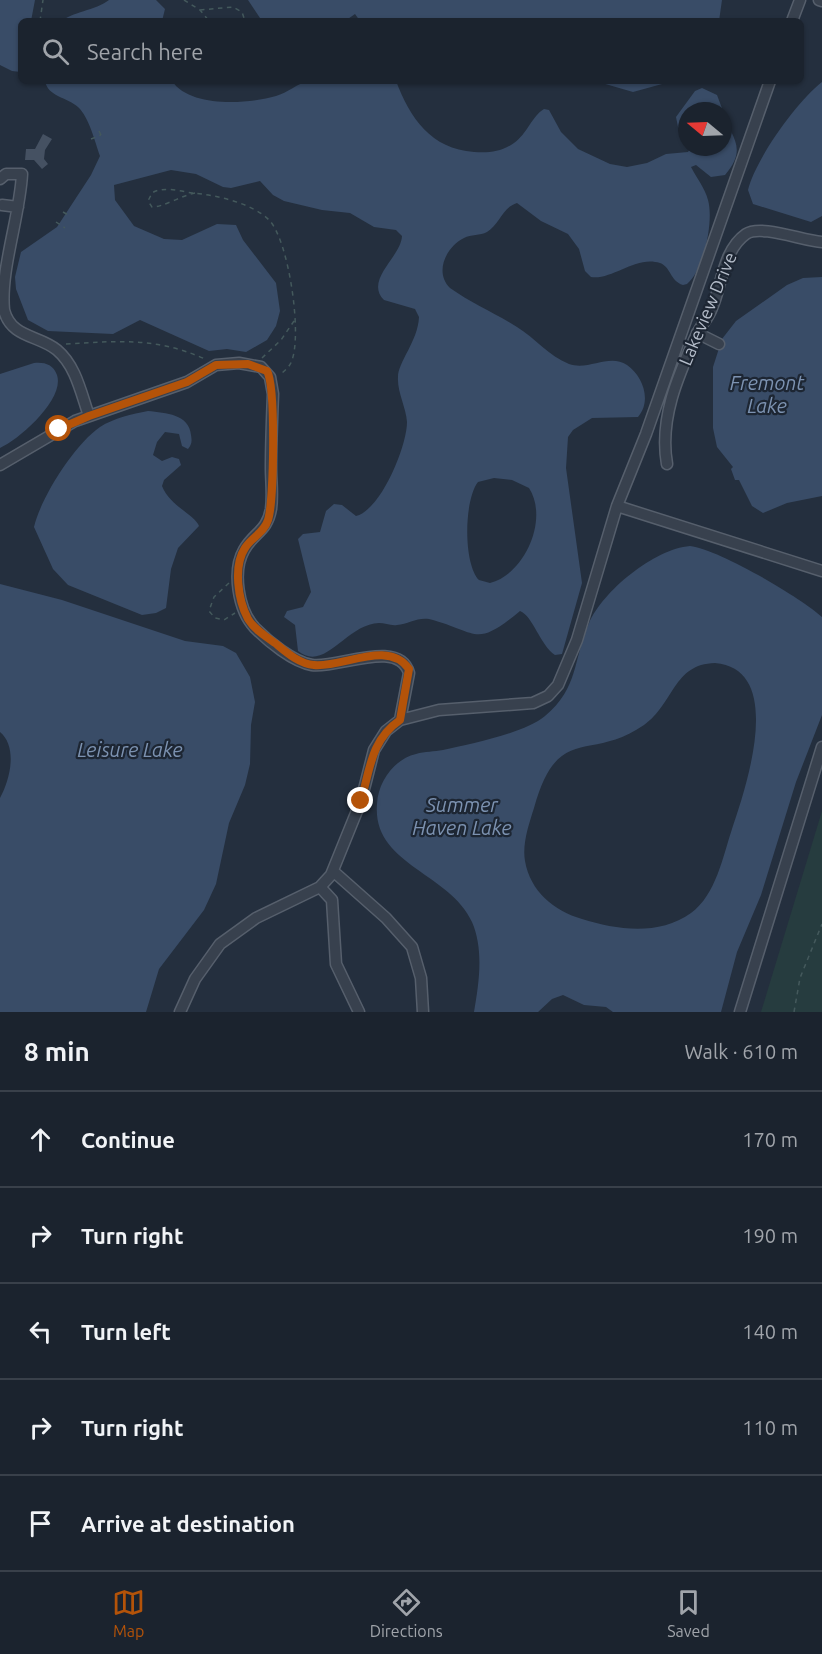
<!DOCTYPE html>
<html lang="en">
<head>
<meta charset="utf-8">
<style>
  body { margin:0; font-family:Ubuntu,sans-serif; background:#282f3a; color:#f1f3f6 }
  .compass { position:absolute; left:678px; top:102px; width:54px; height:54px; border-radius:50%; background:#1b232e; box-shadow:0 2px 4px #0004; rotate:289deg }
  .stop { position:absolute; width:18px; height:18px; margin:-14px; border:4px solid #b45309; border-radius:50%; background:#fff }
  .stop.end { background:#b45309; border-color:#fff; box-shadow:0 2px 6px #0008 }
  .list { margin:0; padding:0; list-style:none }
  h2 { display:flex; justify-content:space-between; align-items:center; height:78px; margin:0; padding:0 24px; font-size:26px }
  h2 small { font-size:20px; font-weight:400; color:#a0a4aa }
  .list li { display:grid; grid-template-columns:39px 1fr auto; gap:18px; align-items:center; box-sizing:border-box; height:96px; padding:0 24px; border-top:2px solid #39404a }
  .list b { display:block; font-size:22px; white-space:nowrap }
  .list em { font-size:20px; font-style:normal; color:#a0a4aa }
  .icon { flex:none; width:33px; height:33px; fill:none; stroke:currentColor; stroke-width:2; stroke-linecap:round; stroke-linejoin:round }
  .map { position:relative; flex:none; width:822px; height:1012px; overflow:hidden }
  .search { position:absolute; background:#1b232e; box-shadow:0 2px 4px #0004; left:18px; right:18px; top:18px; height:66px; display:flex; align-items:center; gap:15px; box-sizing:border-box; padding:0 21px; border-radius:9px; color:#a0a4aa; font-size:22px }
  .sheet { height:558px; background:#1b232e }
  nav { display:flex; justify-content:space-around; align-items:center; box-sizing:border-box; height:84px; border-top:2px solid #39404a; background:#1b232e; font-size:16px; color:#a0a4aa }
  nav a { display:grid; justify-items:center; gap:3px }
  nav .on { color:#b45309 }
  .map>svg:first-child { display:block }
</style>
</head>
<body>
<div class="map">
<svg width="822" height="1012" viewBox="0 0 822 1012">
  <rect width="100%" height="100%" fill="#242f3e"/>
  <path fill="#263c3f" d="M822,811V1012H761Z"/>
  <path fill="#394c67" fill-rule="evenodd" d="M0,0H35L31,21H21V72L12,71L0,65Z
    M109,0H156L165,9L162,21H62C70,13 96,10 109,0Z
    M248,0H722L719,21H360L355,14L345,21H262Z
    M45,81H172C190,108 248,104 276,96C287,93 298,83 309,81C336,76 368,81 396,81C410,118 431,149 474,152C489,153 501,152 514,143C527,134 532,116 544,109L549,110L561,132L578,149L610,164L627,167L647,163L666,154L688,152L691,147H723V112C730,137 749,147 725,175L711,177L696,165L691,167C696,177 705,188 708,200C714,221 704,270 687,284L683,285C670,281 671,267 660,263C636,255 613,280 591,277L585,271L579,249L568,234L541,221L517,203C503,207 499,225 487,232C480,236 471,234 464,238C446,247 434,272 450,288C471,303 495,313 517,327C535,338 549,356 569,364C589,371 609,353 627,365C643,376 652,401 638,417L592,418L573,430L568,437L566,468L582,583L562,654L555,655C540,645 533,616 520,611C474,649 479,632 429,619C418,617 408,624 397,625C391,626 385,623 379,623C346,624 325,673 298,651L295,625L284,617L287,611L303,607L311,592L298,539L303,534L320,532L326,511L334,504L342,505L356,516C381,510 407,446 407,422C406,407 397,392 398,377C398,362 418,341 419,317L415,309L384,300C364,280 401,257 402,236L396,230L374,227L350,213L322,210L284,201L273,195L260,181L231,188L223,187L196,174L171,170L114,185L115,200L134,226L164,239L182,240L217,224L236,225L243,240L276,283L280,311L276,326L267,340L246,352L227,349L209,351L140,320L113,334L48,331L28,320L16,289L15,277L21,252L57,227L91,175L100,156C95,142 89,117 78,107C67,97 48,97 45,81ZM494,478L512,480L529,488C549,519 525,574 490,583L479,580C463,563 464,500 478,482Z
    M595,81H673L633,92Z
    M822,82V216L811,222L753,204L748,190C755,160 797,101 822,82Z
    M702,88L717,95L723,111H687V137L678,127L676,117L695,91Z
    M822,277V496L787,503L763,513L752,506L739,480H735L731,469L733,467L717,447L713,428V367L722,339L736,321L787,285L803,278Z
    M34,363C44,362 53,364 57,375C65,399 20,439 0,448V374Z
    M148,411C166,413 189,414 191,435C192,441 192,444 188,449L182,446L179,434L165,432L157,442L153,455L162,461L172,457L179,459L181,465L164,480L162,486C169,505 196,516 199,526L178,548L171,569L166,608L156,613L142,615L68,585L53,569L34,527C41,497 75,444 100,427C114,418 132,414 148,411Z
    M690,546C718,549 800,597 822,617V715L796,782L761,895L737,952L721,1012H613L606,1007L584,1005L563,995L552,999L538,1012H474C479,983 484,950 472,922C449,872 372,865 377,804C378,782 394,759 416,754C425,751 434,752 443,750C471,744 525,733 545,716C579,688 573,659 589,623C603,591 654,549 690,546ZM715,663C787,669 745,790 732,829C723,856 716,895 691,913C659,936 617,930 582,919C554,911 530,891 525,861C522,844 529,824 534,808C558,722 589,763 644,725C674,704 673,664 715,663Z
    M0,584L62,600L185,641L223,646L236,653L250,677L255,702L251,725L250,764L245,785L229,823L216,884L204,910L159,969L146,1012H0V798C10,780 18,747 0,732Z"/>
  <path fill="#455162" d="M43,134L52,139L45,150L44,159L48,164L42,169L34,160H25L26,149H35Z"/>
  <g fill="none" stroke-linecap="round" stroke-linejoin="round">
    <g stroke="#565f6c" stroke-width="13">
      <path id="minor" d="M819,0L822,1
        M792,21L800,0
        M0,179L6,174H22C20,216 0,270 4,310C11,338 39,335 57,350C76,366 81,393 89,416
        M2,205L18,207
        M697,333L719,344
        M667,464C659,419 678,376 696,336C700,326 708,319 712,308C722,285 723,250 746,234C761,224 803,241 822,242
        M0,465L75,421L187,382L216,365L239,363L261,367L270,377L273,394C272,419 271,443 271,468C271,481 273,495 271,509C267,532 254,532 244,550C232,571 238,610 255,628C268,641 293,662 312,665C337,669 399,638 409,673L400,720
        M617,506L822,571
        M333,871L386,918L412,947L421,978L423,1012
        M320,887L332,900L336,964L359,1012
        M180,1012L195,979L220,944L256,918L320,887L331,875L361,801L374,750L386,731L400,720L439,710L533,703L548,696L558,685L577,640L617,506L646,434L770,81
        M740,1012L822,747"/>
    </g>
    <path stroke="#44595c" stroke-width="1.5" stroke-dasharray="4.5 4.5" stroke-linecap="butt" d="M184,0L200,10L209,21
      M200,10L233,7L242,12L245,21
      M40,21L43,0
      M99,131L103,139
      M91,139L101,135
      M195,193C183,195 161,208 152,207L148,201L152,193C162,186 180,191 192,193C216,195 253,203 270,221C289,243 302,333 292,360C290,367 285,370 280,375
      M63,212L70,216
      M56,222L65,228
      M66,344C118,341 156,337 205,359
      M262,358L281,340L294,321
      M229,583L214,597L209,611L215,618L224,620L235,613
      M794,1012L800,978L822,924"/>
    <use href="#minor" stroke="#38414e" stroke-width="10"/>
  </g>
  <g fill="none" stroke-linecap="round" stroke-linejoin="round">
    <path stroke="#b45309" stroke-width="8" d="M59,429L89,416L187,382L216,365L248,364L267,371C276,387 274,501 268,520C264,533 252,537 245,548C233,566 238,600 248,619C254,629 265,636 275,643C286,652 299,664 314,665C343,668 388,639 409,669L400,720C371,740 370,769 361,801"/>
  </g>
  <g text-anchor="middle" stroke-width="4.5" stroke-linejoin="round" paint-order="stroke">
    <g font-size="18" fill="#b4bcc9" stroke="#1d2633">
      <text transform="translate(708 309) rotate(-67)" y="6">Lakeview Drive</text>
    </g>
    <g font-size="20" font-style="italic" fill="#7c92b1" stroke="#1d2633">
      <text x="767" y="390">Fremont<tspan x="767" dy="23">Lake</tspan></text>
      <text x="130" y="757">Leisure Lake</text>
      <text x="462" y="812">Summer<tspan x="462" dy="23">Haven Lake</tspan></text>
    </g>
  </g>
</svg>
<svg class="compass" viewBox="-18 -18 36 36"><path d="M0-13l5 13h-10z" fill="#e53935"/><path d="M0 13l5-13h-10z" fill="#a0a4aa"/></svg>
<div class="stop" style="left:59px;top:429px"></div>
<div class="stop end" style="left:361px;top:801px"></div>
<div class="search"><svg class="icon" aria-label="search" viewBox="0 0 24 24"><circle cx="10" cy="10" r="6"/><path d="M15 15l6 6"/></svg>Search here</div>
</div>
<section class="sheet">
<h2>8 min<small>Walk · 610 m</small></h2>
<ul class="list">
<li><svg class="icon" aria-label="ahead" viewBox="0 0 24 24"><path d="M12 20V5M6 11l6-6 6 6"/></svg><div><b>Continue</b></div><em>170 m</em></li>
<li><svg class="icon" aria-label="right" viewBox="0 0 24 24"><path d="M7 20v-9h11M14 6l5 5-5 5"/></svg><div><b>Turn right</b></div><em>190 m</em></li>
<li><svg class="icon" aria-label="left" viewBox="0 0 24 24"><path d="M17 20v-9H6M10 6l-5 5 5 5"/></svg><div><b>Turn left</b></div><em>140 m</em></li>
<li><svg class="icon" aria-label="right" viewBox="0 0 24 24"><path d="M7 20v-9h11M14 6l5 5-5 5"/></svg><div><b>Turn right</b></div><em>110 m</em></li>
<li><svg class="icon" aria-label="arrive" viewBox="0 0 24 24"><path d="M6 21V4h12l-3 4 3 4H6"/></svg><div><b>Arrive at destination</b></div></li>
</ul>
</section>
<nav>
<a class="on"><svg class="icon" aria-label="map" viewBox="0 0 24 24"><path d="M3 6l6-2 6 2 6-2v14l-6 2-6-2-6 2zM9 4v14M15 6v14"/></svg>Map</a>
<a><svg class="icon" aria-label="directions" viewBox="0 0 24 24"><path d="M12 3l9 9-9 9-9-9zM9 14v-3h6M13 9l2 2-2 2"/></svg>Directions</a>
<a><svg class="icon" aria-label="saved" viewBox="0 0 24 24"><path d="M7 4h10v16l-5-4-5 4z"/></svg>Saved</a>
</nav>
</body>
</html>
